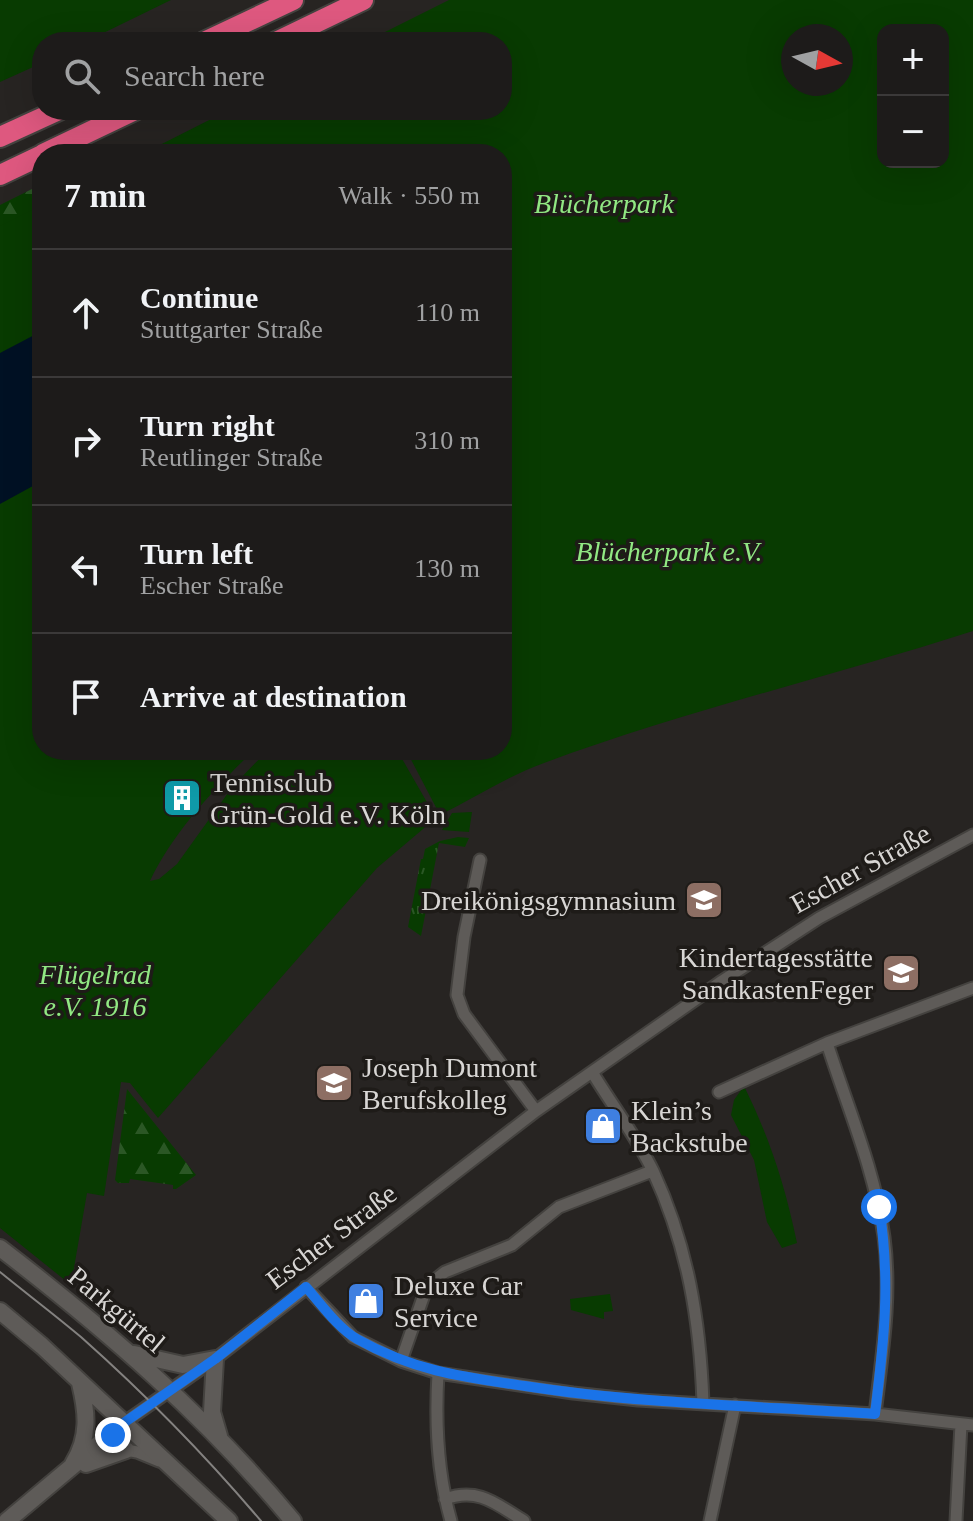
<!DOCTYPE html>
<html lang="en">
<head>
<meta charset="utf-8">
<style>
  body { margin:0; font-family:Georgia,serif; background:#2a2827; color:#f1f3f6 }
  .controls { position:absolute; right:24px; top:24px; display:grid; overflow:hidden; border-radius:16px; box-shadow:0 8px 32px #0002 }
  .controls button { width:72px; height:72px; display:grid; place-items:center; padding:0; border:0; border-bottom:2px solid #3b3939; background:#1d1b1a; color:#f1f3f6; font:40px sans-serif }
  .compass { position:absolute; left:781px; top:24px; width:72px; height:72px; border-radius:50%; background:#1d1b1a; box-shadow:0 8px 32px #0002; rotate:98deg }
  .stop { position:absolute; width:24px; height:24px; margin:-18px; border:6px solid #1a73e8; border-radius:50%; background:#fff }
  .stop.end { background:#1a73e8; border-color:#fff; box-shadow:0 2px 8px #0008 }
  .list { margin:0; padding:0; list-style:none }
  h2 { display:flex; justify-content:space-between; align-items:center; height:104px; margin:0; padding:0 32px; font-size:34px }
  h2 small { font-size:26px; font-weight:400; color:#a0a1a2 }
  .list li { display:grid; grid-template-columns:52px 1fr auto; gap:24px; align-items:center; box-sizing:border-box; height:128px; padding:0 32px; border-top:2px solid #3b3939 }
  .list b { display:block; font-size:30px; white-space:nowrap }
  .list p { margin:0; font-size:26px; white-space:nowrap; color:#a0a1a2 }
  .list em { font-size:26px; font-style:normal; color:#a0a1a2 }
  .icon { flex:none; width:44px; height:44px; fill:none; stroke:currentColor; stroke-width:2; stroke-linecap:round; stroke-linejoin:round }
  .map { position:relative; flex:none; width:973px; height:1521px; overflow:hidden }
  .search { position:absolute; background:#1d1b1a; box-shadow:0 8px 32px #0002; left:32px; top:32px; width:480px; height:88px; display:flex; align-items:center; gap:20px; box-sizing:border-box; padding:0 28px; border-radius:32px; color:#a0a1a2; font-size:30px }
  .panel { position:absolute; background:#1d1b1a; box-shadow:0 8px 32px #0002; left:32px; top:144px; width:480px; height:616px; border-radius:32px }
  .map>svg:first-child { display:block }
</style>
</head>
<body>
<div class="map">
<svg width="973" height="1521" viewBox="0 0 973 1521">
  <defs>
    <pattern id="grass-tufts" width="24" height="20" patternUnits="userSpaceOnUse" patternTransform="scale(2)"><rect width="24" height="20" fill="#083b01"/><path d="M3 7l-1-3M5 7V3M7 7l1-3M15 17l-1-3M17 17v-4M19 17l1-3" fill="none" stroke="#2b5725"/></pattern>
    <pattern id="forest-firs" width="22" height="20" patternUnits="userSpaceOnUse" patternTransform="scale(2)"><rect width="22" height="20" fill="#083b01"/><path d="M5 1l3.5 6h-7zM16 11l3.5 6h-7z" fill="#2b5725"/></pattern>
  </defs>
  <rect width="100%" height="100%" fill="#272422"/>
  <path fill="url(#grass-tufts)" d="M458,837L469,838L465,847L439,843L421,936L408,927L421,859H423L425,849L440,841Z"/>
  <path fill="url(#forest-firs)" d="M42,184V228L0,248V205Z
    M127,1089L196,1175L176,1189H173V1185L130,1179L129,1183H118L115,1180Z"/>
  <path fill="#083b01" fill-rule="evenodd" d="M0,0H171L85,42H42V63L0,82Z
    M449,0H973V631C830,677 684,711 544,763C508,776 474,798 440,815L406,750H502V154H142L229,110H502V42H365ZM883,30H943V162H883ZM793,36H841V84H793Z
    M42,205V750H254C216,787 173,832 150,881L159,879L177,864L233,786L268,750H397L436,818L377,868L158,1118L130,1083L121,1082L104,1196L87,1193L71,1285L0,1228V226Z
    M472,812L469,832L442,830L452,813Z
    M744,1086C770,1139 785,1185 797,1243L782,1248L767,1222L754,1160L731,1115L734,1100Z
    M610,1294L613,1311L604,1312V1319L571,1310L570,1299Z"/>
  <path fill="#001124" d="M42,331V481L0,504V353Z"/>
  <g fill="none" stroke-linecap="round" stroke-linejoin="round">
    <g stroke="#44423f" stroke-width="15">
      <path id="street" d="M480,860L464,937L459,978L457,995L464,1014L536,1111
        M592,1072C612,1105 636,1136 653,1171C688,1247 700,1320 703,1403
        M719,1092L827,1043
        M306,1287L353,1337L401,1361L438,1373L573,1393L638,1400L875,1414L973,1425
        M401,1361L427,1286L445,1272L512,1245L559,1207L652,1171
        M438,1373C435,1424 437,1472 451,1521
        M875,1414C882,1355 892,1296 884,1237C875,1170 847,1106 827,1043L973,988
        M125,1422L215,1359L536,1111L722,981L819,918L973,835
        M126,1450L137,1452L159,1461
        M445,1499C479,1487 496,1504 524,1521
        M710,1521L735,1405
        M956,1521L961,1424"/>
    </g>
    <g stroke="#44423f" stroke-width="20">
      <path id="secondary" d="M0,1248C107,1330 207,1417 293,1521
        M0,1311L42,1346L229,1521
        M134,1354L183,1365L215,1359L212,1412L219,1436
        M73,1464C90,1437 87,1412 80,1383
        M86,1464L126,1450
        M7,1521L125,1422"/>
    </g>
    <g stroke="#44423f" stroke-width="24">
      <path id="highway" d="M204,42L293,0
        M276,42L363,0
        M0,137L59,110
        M43,154L135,110
        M0,175L42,155"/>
    </g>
    <use href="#street" stroke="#5e5b58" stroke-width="11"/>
    <use href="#secondary" stroke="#5e5b58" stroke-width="16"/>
    <use href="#highway" stroke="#de587f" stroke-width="20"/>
    <path stroke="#848280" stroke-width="2" d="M0,1272C27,1294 55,1315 81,1337C145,1394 206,1456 261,1521"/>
  </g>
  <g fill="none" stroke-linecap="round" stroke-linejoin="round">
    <path stroke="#1a73e8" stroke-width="10" d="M113,1435L125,1422L215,1359L306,1287C321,1304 338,1328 357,1339C414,1371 462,1377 525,1386C641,1404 758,1406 875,1414C884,1341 891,1281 879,1207"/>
  </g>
  <defs>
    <g id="building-square" transform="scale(2)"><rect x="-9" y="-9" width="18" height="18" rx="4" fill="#0f9aa8" stroke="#1e1b18"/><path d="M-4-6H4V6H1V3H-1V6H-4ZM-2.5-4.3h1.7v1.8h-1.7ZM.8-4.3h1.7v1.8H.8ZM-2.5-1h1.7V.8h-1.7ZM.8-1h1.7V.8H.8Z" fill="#fff"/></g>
    <g id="school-square" transform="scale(2)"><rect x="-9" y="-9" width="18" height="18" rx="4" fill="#8d6e63" stroke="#1e1b18"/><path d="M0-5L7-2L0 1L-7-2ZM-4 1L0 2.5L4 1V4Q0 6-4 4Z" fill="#fff"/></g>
    <g id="university-square" transform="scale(2)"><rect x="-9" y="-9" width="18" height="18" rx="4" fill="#8d6e63" stroke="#1e1b18"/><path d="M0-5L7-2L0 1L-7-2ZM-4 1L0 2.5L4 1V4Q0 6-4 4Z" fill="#fff"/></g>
    <g id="shop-square" transform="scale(2)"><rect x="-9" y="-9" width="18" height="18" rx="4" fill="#3f7fe0" stroke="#1e1b18"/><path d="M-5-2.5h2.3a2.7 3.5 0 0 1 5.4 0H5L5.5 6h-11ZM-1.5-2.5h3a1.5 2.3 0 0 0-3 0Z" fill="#fff"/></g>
  </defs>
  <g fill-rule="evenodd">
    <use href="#building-square" x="182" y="798"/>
    <use href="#school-square" x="704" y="900"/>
    <use href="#school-square" x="901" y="973"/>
    <use href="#university-square" x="334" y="1083"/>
    <use href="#shop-square" x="603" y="1126"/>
    <use href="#shop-square" x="366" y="1301"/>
  </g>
  <g text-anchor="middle" stroke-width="7" stroke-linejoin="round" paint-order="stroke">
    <g font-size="28" font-style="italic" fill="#91e883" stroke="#1e1b18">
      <text x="604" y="213">Blücherpark</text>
      <text x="669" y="561">Blücherpark e.V.</text>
      <text x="95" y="984">Flügelrad<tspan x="95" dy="32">e.V. 1916</tspan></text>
    </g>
    <g font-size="28" fill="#d8d6d4" stroke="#1e1b18" text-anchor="start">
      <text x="210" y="792">Tennisclub<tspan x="210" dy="32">Grün-Gold e.V. Köln</tspan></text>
      <text x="676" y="910" text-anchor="end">Dreikönigsgymnasium</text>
      <text x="873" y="967" text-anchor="end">Kindertagesstätte<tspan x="873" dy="32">SandkastenFeger</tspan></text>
      <text x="362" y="1077">Joseph Dumont<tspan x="362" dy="32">Berufskolleg</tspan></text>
      <text x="631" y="1120">Klein’s<tspan x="631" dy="32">Backstube</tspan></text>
      <text x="394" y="1295">Deluxe Car<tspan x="394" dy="32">Service</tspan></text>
    </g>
    <g font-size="28" fill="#d8d6d4" stroke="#1e1b18">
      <text transform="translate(860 868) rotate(-29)" y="10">Escher Straße</text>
      <text transform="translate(331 1236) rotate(-37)" y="10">Escher Straße</text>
      <text transform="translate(117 1309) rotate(40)" y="10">Parkgürtel</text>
    </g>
  </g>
</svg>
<div class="controls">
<button>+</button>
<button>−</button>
</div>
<svg class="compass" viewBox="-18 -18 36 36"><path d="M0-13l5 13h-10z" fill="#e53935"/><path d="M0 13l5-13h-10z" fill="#a0a1a2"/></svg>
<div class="stop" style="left:879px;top:1207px"></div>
<div class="stop end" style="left:113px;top:1435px"></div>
<div class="search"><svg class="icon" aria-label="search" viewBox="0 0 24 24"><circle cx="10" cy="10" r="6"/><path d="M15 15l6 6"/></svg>Search here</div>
<section class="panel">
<h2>7 min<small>Walk · 550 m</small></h2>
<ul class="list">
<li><svg class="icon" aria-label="ahead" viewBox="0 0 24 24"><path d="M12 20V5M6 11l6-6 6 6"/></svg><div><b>Continue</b><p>Stuttgarter Straße</p></div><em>110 m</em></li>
<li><svg class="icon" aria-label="right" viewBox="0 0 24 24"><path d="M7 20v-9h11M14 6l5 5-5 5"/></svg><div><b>Turn right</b><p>Reutlinger Straße</p></div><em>310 m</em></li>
<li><svg class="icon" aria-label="left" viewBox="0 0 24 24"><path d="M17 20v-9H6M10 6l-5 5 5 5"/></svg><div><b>Turn left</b><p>Escher Straße</p></div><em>130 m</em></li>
<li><svg class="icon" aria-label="arrive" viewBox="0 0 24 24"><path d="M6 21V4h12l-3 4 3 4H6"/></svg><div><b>Arrive at destination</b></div></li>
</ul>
</section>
</div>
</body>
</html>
